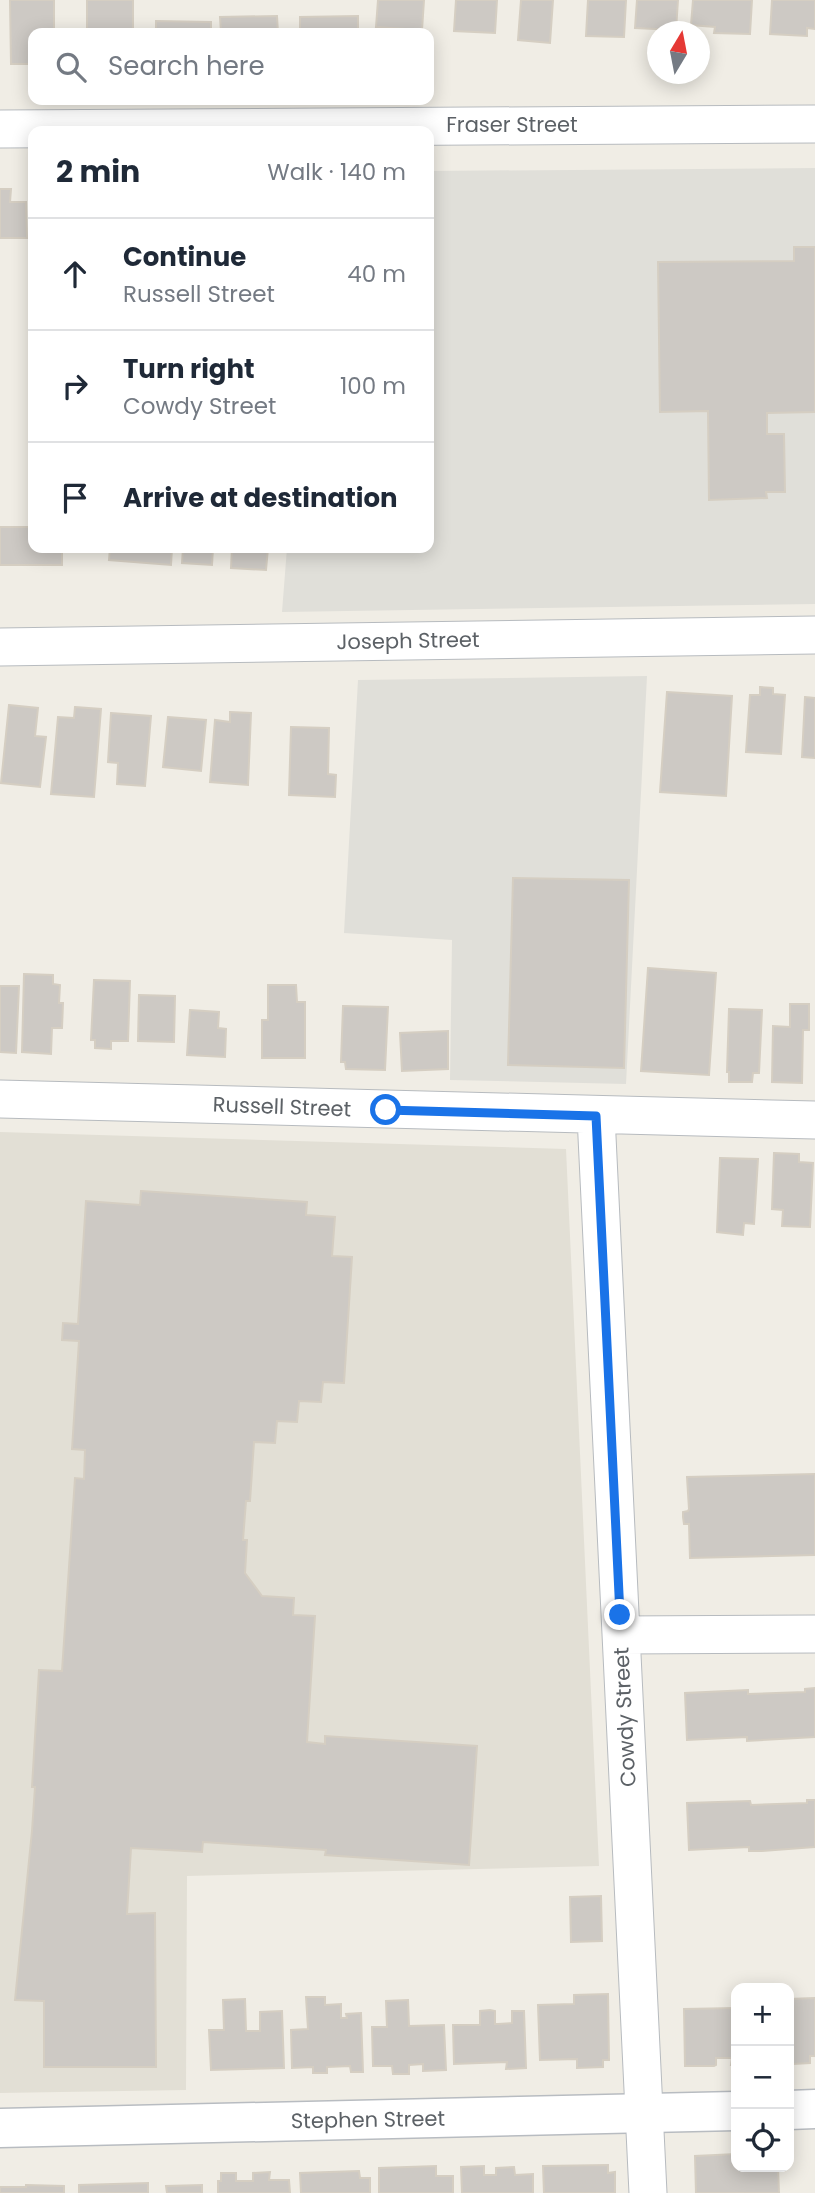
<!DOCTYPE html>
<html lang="en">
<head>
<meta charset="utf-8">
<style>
  body { margin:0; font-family:Poppins,sans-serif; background:#f2f2f3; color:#1f2937 }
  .controls { position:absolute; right:21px; bottom:21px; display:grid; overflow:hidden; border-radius:14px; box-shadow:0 4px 18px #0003 }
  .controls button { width:63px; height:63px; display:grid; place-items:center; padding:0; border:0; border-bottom:2px solid #e0e1e3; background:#fff; color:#1f2937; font:35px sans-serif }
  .compass { position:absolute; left:647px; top:21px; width:63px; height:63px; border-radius:50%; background:#fff; box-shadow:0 4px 18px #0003; rotate:10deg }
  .stop { position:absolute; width:21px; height:21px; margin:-16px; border:5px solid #1a73e8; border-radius:50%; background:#fff }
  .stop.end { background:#1a73e8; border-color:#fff; box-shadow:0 2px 7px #0008 }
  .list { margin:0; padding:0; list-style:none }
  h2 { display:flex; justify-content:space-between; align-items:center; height:91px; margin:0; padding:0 28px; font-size:30px }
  h2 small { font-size:23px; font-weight:400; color:#747a83 }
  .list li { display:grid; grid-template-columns:46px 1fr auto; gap:21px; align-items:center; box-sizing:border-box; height:112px; padding:0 28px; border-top:2px solid #e0e1e3 }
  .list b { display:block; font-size:26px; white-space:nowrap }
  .list p { margin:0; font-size:23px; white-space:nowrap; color:#747a83 }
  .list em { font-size:23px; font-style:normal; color:#747a83 }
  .icon { flex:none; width:38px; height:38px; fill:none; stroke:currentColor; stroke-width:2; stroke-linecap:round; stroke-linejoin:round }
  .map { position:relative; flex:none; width:815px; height:2193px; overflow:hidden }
  .search { position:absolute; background:#fff; box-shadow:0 4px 18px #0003; left:28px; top:28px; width:406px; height:77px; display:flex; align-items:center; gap:18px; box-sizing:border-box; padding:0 24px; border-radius:14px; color:#747a83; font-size:26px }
  .panel { position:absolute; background:#fff; box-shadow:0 4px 18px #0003; left:28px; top:126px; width:406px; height:427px; border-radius:14px }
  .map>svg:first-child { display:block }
</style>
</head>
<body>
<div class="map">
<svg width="815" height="2193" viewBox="0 0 815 2193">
  <rect width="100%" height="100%" fill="#f0ede5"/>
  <path fill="#e0dfd9" d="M815,168V604L282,612L287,548H429V171Z
    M647,676L626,1084L450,1080L452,940L344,933L358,680Z"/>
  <path fill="#e2dfd5" d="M0,1132L566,1149L599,1866L187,1876L186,2090L0,2093Z"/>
  <path fill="#cdc9c4" stroke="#d5cec2" stroke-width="2" d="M10,0H54V33H33V64H11Z
    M87,0H133V33H87Z
    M378,0H424L422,30L376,27Z
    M456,0H497L495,33L454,31Z
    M521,0H553L550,43L518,40Z
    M588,0H626L624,37L586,36Z
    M637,0H678L676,30L635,28Z
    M693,0H752L750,34L714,33L715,27L691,25Z
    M772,0H815V29L807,28V36L770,34Z
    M277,16L278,33H221L220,17Z
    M358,16V33H300V17Z
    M156,21L211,22V33H156Z
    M0,189H11L10,202H26L27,238H0Z
    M794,247H815V412L767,413V434H784L785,492H766L767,498L709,500L708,411L660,412L658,262L794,261Z
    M0,527H33V548H62V565H0Z
    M110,548H172L171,565L109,560Z
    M183,548H213L212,565L182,563Z
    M232,548H268L266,570L231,568Z
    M760,687L773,688V694L785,695L781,754L746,752L750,695H760Z
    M667,692L732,696L726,796L660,792Z
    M805,697L815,698V758L802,757Z
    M9,705L38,708L35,736L46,737L40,787L1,783Z
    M75,707L101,709L94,797L51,794L58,717L74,718Z
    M230,712L251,713L248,785L210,782L215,720L230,722Z
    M111,713L151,716L145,786L117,784L118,763L108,762Z
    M168,717L206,720L201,771L163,767Z
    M291,727L329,728L328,774L336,775L335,797L289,795Z
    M513,878L629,880L624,1068L508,1065Z
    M648,968L716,973L709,1075L641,1071Z
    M24,974L53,975V984L60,985L59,1003H63L62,1028H52L51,1054L22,1052Z
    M94,980L130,981L128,1041H111V1049L95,1048V1040H91Z
    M268,985H296L297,1002H305V1058H262V1020H268Z
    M0,986H19L16,1053L0,1052Z
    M139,995L175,996L174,1042L138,1041Z
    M790,1004H809V1030H803L802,1083L772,1082L773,1026L790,1027Z
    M343,1006L388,1007L385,1070L346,1069L345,1062H341Z
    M729,1009L762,1010L759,1073H753L752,1082H729V1072H727Z
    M190,1010L219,1012L218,1028L226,1029L225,1057L187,1055Z
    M448,1031V1069L402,1071L400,1033Z
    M774,1153L799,1154V1162L813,1163L810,1227L782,1226L783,1210L772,1209Z
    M720,1158L758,1159L754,1224L744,1223L743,1235L717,1232Z
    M141,1191L307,1202L306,1215L335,1217L332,1256L352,1257L344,1383L323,1382L321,1402L299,1401L297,1422L277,1421L275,1443L254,1442L250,1501H246L243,1540H247L245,1573L262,1596L294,1598L293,1615L315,1616L307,1742L325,1744V1736L477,1746L469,1865L325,1855L326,1850L203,1842L202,1852L131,1848L127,1914L155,1913L156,2067H44V2001L15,2000L32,1831L35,1787H32L39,1670L62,1671L75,1478L84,1479L85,1450L72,1449L79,1341L62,1340L63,1323L78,1324L86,1201L140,1205Z
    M815,1474V1555L690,1558L689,1524H684L683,1517V1512L688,1511L689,1509L687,1477Z
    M815,1688V1737L747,1741V1737L687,1740L685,1693L748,1690V1694L805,1692V1689Z
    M807,1800H815V1847L762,1851H749V1847L689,1850L687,1803L750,1801L751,1805L807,1803Z
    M601,1896L602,1941L571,1942L570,1897Z
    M608,1994L609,2060H603V2067L577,2068V2059L540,2060L538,2005L574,2004V1995Z
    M306,1997H325V2005L341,2004V2018H347L346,2014L361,2013L363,2072H351L350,2066L327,2067V2073H313V2067L292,2068L291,2030L308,2029Z
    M815,1998V2056H810V2063L793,2064L792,2057H789V1999Z
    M245,1999L246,2031H260V2012L282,2011L284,2068L211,2070L209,2030H224L223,2000Z
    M408,2000L409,2026L444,2025L446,2070L423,2071V2064L409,2065V2074H393L392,2066H373L372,2027H387L386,2001Z
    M736,2008V2065H731L732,2058H716V2065L714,2066H685L684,2009Z
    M490,2010L495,2011V2024H498L512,2023V2011H524L526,2068L506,2069L507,2062L454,2064L453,2025H480V2011Z
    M736,2154V2167H778L779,2193H696L695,2156Z
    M608,2165V2173L615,2172V2193H544L543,2166Z
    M436,2166V2176H453V2193H379V2168Z
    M484,2166V2175H496V2168L514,2167L515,2175L533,2174V2193H462L461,2167Z
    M359,2171L360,2178H370V2193H301L300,2173Z
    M270,2172L269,2180H289L290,2193H218V2181H221V2173H236V2181H253V2173Z
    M148,2183V2193H79V2185Z
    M26,2185L64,2186V2193H0V2187H26Z
    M202,2185V2193H167L166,2186Z"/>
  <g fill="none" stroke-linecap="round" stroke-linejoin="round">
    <g stroke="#b7bbbf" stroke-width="39">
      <path id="minor" d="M0,129L815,124
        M0,647L815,635
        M0,1099L815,1120
        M596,1116L648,2193
        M621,1635L815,1634"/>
    </g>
    <g stroke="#b8bcc1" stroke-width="41">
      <path id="secondary" d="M789,2110L815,2109
        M0,2128L736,2111"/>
    </g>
    <use href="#minor" stroke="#fff" stroke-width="37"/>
    <use href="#secondary" stroke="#fff" stroke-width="38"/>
  </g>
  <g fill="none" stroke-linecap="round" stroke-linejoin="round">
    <path stroke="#1a73e8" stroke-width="9" d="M386,1110L596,1116L620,1615"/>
  </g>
  <g text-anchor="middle" stroke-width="6" stroke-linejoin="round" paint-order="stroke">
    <g font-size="21" fill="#5c6166" stroke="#fff">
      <text x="512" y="132">Fraser Street</text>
      <text transform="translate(408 641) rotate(-1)" y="7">Joseph Street</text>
      <text transform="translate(282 1107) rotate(2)" y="7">Russell Street</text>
      <text transform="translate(625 1717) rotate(-93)" y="7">Cowdy Street</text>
      <text transform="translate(368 2120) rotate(-1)" y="7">Stephen Street</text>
    </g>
  </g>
</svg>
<div class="controls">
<button>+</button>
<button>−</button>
<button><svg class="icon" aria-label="locate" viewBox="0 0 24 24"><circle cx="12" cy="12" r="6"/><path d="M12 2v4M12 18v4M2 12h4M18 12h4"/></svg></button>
</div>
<svg class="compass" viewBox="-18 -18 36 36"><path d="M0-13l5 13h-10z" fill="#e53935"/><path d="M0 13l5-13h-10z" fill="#747a83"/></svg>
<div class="stop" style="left:386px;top:1110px"></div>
<div class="stop end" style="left:620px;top:1615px"></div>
<div class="search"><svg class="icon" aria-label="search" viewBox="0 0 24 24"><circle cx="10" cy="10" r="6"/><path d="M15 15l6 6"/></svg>Search here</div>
<section class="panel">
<h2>2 min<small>Walk · 140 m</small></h2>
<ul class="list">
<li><svg class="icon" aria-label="ahead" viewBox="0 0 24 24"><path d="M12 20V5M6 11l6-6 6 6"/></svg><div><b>Continue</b><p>Russell Street</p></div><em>40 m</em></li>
<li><svg class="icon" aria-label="right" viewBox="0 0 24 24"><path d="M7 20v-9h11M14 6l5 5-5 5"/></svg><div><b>Turn right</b><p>Cowdy Street</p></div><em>100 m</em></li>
<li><svg class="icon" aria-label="arrive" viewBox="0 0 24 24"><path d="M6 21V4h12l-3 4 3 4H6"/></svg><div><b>Arrive at destination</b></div></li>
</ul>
</section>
</div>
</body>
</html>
